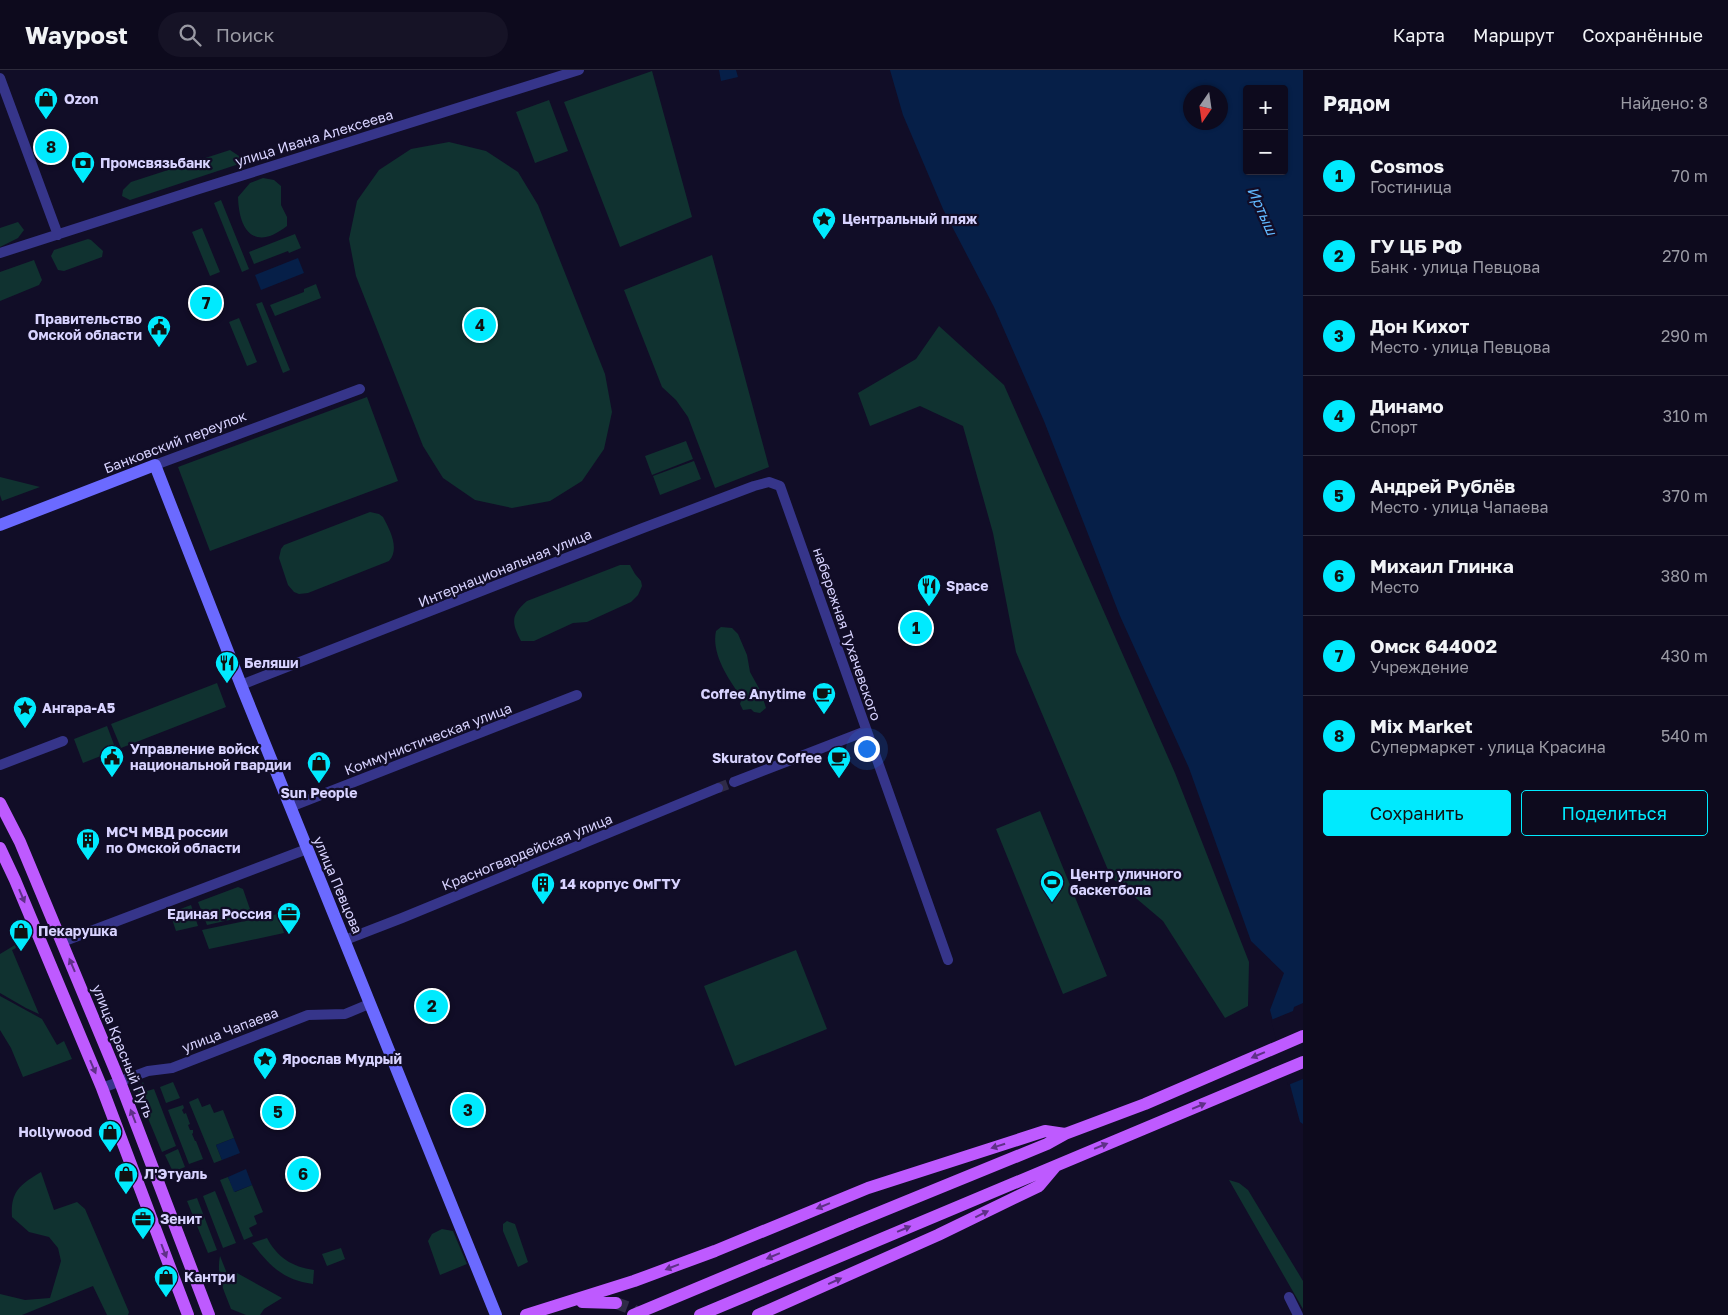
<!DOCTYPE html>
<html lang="ru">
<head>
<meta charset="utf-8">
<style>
  body { margin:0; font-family:"Golos Text",sans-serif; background:#161326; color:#f1f3f6 }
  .controls { position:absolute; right:15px; top:15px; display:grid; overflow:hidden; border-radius:5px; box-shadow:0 1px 4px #0004 }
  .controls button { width:45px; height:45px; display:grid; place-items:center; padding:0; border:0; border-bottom:1px solid #2d2b3b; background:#0d0a1d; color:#f1f3f6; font:25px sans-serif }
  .compass { position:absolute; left:1183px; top:15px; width:45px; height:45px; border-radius:50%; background:#0d0a1d; box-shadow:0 1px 4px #0004; rotate:193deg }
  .you { position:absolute; left:866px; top:678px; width:18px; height:18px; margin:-12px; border:4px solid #fff; border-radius:50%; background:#1a73e8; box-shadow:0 0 0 8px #1a73e833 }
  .badge { display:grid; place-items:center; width:32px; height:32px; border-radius:50%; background:#00eafe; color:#111; font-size:16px; font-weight:700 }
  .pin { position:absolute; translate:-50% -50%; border:2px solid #fff; box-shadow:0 1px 5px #0006 }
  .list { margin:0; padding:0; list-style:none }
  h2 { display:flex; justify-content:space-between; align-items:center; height:65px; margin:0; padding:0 20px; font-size:21px }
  h2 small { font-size:16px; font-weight:400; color:#9a9aa4 }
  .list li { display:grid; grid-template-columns:32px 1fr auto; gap:15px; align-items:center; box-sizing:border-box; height:80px; padding:0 20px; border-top:1px solid #2d2b3b }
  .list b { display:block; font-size:19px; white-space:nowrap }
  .list p { margin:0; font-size:16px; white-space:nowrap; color:#9a9aa4 }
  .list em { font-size:16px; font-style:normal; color:#9a9aa4 }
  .actions { display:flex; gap:10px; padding:15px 20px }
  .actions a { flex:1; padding:11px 0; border:1px solid #00eafe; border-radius:5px; text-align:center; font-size:18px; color:#00eafe }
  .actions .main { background:#00eafe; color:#111 }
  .icon { flex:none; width:28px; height:28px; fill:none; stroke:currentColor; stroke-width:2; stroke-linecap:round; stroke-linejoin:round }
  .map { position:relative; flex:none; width:1303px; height:1245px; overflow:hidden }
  header { display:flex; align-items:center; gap:30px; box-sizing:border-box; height:70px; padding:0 25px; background:#0d0a1d; border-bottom:1px solid #2d2b3b }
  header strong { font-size:24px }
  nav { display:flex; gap:28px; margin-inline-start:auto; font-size:18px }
  .search { width:350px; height:45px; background:#161326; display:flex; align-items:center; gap:12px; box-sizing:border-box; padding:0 18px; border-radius:28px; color:#9a9aa4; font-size:19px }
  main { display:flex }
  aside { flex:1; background:#0d0a1d }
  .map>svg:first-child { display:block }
</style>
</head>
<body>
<header>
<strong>Waypost</strong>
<div class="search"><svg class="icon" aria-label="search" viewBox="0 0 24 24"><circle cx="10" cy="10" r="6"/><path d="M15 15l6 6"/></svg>Поиск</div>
<nav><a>Карта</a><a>Маршрут</a><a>Сохранённые</a></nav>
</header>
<main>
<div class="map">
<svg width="1303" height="1245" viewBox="0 0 1303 1245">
  <rect width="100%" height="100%" fill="#110d27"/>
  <path fill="#103230" d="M652,1L692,147L620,177L564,32Z
    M549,30L568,81L535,93L516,42Z
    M449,72L486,81L518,102L538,135L605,304L612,342L604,379L582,411L550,431L512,438L475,430L443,408L423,376L356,206L349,169L357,131L379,100L411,79Z
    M230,80L239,86V94L130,130L122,126L123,120L131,112Z
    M263,108L274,110L281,116V135L287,147V156C255,181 239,162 238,127L250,113Z
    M221,130L249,199L242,202L214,133Z
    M18,152L24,160L18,168L0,177V158Z
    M202,158L220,202L210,206L192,162Z
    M295,164L301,178L289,183L288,181L254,194L249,182Z
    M88,169L91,170L103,181L102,187L64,201L58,200L51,186L54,180Z
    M712,185L769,397L715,418L688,347L676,330L662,317L624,220Z
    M34,190L42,210L39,215L0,231V202Z
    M316,214L321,228L275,246L270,235L304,222V219Z
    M262,232L290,300L283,303L256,234Z
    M239,248L257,292L247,296L229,252Z
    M939,256L1004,315L1175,703L1249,892L1248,936L1225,948L1163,851L1111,807L1016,582L993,463L963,356L920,336L870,356L858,323L916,289Z
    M367,327L398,411L210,481L178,397Z
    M686,371L693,389L652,405L645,386Z
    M694,391L701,409L660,425L653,406Z
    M0,407L40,417L2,431L0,425Z
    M370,442L379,444L383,447C390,460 400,479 389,491L308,523L299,524L294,522L288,515L279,488L281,479L284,475Z
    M620,495H630L635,504L641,511L642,516L638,525L631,532L587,552L573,553L534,571H521C511,552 511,545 527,531Z
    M721,557L732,558L738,564L747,585L750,602L761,622L766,638L760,643L754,642L751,639L743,640L740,634L742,628C729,610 711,584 716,561Z
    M217,613L226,637L121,678L111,654Z
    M107,656L116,680L83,693L74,669Z
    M1040,741L1107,906L1063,924L996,759Z
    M238,817L243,819L252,845L207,855L198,832Z
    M191,835L198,856L176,861L170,843Z
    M278,844L284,863L209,879L202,860Z
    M15,875L16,878L12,880L39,944L26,938L0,923V884Z
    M796,880L827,959L735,996L704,916Z
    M0,926L42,949L57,975L64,971L72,989L23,1007L11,978L0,960Z
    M143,1012L147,1021L154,1019L176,1076L162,1082L138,1024V1019Z
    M173,1012L180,1028L166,1033L160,1017Z
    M198,1028L202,1037L210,1034L214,1043L223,1040L234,1068L216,1075L222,1090L214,1093L189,1032Z
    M183,1035L184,1038L182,1040L184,1044L186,1043L190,1054L188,1055L190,1060H193V1063L192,1064L195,1071H196L203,1089L189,1094L168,1040Z
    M178,1079L185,1097L173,1102L165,1085Z
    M41,1102L54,1140L77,1132L85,1139L129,1242L128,1245H107L93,1216L22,1245H0V1224L25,1230L50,1228L61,1191L58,1178L49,1167L29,1162L12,1147C10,1121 21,1114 41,1102Z
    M228,1107L235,1122L252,1115L263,1142L254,1146L257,1154L249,1158L253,1166L244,1170L220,1110Z
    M1229,1110L1239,1113L1248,1120L1303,1211V1239Z
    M215,1121L236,1173L223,1178L203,1126Z
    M197,1128L217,1180L208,1183L187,1131Z
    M507,1151L515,1154L528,1192L518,1197L503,1161V1154Z
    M442,1159L453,1161L467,1194L440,1205L428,1171L432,1164Z
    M267,1168C277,1187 292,1197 314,1200L313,1214C283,1210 270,1196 252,1173Z
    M341,1178L345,1189L327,1196L322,1184Z
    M220,1186L228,1206L237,1203L282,1228L264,1239L260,1245H246L231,1239C224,1220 216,1206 220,1186Z"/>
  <path fill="#061f48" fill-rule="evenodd" d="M719,0H736L738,7L721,11Z
    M890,0H1303V1054L1300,1052L1270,940L1284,903L1251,871L1189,698L1120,546L1044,351L994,237L943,139L903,45ZM1247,19H1284V101H1247ZM1190,22H1220V52H1190Z
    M298,188L304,203L261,220L255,205Z
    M234,1068L240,1083L222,1090L216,1075Z
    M246,1099L252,1115L234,1122L228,1107Z"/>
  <path fill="#110d27" d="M1303,933V1009L1288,1015L1271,950L1293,941L1294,937Z"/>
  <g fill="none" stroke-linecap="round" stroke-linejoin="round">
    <path stroke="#2f2b47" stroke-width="10" stroke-dasharray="10 5" stroke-linecap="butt" d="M718,718L734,712"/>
    <path stroke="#2f2b47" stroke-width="12" stroke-dasharray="12 6" stroke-linecap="butt" d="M616,1233L632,1239L639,1245"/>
    <path stroke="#36358a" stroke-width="10" d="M0,8L58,165
      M0,183L199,119L579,0
      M155,395L360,319
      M241,615L643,458L754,416L769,412L780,416L948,890
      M0,695L63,671
      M734,712L866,661
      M290,737L577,625
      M345,870L402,848L718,718
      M62,872L307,779
      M102,1018L148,1001L172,998L308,945L345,944L369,934
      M1289,1227L1298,1245"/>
    <path stroke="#6b6aff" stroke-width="12" d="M0,455L155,395L241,615L496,1245"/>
    <path stroke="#be5aff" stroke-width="12" d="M0,733L20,772L120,1012L209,1245
      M0,778L15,810L102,1018L188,1245
      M851,1154L1047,1074L1065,1064L1145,1034L1303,966
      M582,1232L616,1233
      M526,1245L634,1211L715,1181L868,1118L1045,1061L1065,1064
      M700,1245L1303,992
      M758,1245L938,1165L1039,1116L1055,1097"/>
    <path stroke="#be5aff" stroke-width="12" d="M633,1245L851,1154"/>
  </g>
  <defs><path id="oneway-solid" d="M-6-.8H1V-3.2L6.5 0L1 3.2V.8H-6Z" transform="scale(1.25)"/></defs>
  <g fill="#5f3088">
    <use href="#oneway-solid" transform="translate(22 826) rotate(67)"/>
    <use href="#oneway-solid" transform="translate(72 895) rotate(-113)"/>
    <use href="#oneway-solid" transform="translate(1258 985) rotate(157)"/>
    <use href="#oneway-solid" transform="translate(93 997) rotate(67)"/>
    <use href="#oneway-solid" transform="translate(1199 1036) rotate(-23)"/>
    <use href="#oneway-solid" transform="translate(133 1046) rotate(-111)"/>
    <use href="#oneway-solid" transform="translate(998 1076) rotate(162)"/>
    <use href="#oneway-solid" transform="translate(1101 1076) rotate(-22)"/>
    <use href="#oneway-solid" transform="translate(823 1136) rotate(158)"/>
    <use href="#oneway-solid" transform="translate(982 1144) rotate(-26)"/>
    <use href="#oneway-solid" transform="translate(904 1159) rotate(-23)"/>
    <use href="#oneway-solid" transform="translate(164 1181) rotate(69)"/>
    <use href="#oneway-solid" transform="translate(773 1186) rotate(157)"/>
    <use href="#oneway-solid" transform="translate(672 1197) rotate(159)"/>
    <use href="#oneway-solid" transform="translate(835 1211) rotate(-24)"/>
  </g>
  <defs>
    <g id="shop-pin" transform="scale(1.25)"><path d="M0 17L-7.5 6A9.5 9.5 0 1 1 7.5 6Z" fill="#00eafe" stroke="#110d27"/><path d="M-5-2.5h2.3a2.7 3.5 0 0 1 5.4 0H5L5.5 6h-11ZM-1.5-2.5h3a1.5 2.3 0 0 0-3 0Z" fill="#111"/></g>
    <g id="bank-pin" transform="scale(1.25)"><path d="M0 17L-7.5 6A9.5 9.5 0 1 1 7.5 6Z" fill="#00eafe" stroke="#110d27"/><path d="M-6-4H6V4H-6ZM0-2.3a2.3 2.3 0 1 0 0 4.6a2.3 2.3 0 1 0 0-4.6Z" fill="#111"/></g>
    <g id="sight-pin" transform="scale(1.25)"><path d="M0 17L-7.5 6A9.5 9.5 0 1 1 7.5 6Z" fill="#00eafe" stroke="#110d27"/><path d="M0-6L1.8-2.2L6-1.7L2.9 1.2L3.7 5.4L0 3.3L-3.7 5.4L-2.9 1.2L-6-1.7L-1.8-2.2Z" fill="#111"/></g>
    <g id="civic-pin" transform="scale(1.25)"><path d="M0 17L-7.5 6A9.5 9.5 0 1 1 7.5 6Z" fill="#00eafe" stroke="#110d27"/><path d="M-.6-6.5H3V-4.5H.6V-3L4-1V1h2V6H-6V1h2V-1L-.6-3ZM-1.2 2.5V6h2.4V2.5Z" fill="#111"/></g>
    <g id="restaurant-pin" transform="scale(1.25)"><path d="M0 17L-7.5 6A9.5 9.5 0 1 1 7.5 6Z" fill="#00eafe" stroke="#110d27"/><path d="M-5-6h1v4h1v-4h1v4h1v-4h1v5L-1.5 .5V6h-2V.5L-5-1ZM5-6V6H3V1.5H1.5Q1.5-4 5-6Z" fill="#111"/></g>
    <g id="cafe-pin" transform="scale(1.25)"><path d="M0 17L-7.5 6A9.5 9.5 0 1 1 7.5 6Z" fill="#00eafe" stroke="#110d27"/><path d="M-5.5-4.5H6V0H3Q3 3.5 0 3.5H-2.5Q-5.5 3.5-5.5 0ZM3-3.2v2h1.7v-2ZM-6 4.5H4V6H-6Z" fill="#111"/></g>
    <g id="building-pin" transform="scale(1.25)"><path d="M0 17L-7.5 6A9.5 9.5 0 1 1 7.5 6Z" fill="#00eafe" stroke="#110d27"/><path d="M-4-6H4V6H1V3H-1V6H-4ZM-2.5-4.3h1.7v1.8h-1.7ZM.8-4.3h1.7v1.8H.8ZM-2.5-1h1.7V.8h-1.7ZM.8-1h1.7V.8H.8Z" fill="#111"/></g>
    <g id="stadium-pin" transform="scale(1.25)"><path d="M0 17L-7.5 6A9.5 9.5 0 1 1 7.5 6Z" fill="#00eafe" stroke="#110d27"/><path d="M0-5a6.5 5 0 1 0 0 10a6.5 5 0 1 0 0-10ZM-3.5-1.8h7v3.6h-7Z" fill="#111"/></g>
    <g id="office-pin" transform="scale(1.25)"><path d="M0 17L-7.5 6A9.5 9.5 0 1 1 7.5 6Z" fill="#00eafe" stroke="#110d27"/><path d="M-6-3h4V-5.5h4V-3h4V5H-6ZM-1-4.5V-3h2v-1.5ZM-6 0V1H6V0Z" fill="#111"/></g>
  </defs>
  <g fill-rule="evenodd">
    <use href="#shop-pin" x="46" y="29"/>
    <use href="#bank-pin" x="83" y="93"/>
    <use href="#sight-pin" x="824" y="149"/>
    <use href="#civic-pin" x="159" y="257"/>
    <use href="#restaurant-pin" x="929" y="516"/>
    <use href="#restaurant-pin" x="227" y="593"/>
    <use href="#cafe-pin" x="824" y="624"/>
    <use href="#sight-pin" x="25" y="638"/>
    <use href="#civic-pin" x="112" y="687"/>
    <use href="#cafe-pin" x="839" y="688"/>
    <use href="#shop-pin" x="319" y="693"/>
    <use href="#building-pin" x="88" y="770"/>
    <use href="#stadium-pin" x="1052" y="812"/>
    <use href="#building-pin" x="543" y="814"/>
    <use href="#office-pin" x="289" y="844"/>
    <use href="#shop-pin" x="21" y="861"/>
    <use href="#sight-pin" x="265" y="989"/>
    <use href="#shop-pin" x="110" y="1062"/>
    <use href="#shop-pin" x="126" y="1104"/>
    <use href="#office-pin" x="143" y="1149"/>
    <use href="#shop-pin" x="166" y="1207"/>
  </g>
  <g text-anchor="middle" stroke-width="4.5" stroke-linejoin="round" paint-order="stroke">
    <g font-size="14" font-weight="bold" fill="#d8d3ff" stroke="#110d27" text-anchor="start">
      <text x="64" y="34">Ozon</text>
      <text x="100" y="98">Промсвязьбанк</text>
      <text x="842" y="154">Центральный пляж</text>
      <text x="142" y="254" text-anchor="end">Правительство<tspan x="142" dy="16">Омской области</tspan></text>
      <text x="946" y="521">Space</text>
      <text x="244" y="598">Беляши</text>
      <text x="806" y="629" text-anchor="end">Coffee Anytime</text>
      <text x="42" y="643">Ангара-А5</text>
      <text x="130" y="684">Управление войск<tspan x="130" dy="16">национальной гвардии</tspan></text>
      <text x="822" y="693" text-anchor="end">Skuratov Coffee</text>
      <text x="319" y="728" text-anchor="middle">Sun People</text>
      <text x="106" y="767">МСЧ МВД россии<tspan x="106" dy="16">по Омской области</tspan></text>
      <text x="1070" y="809">Центр уличного<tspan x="1070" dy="16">баскетбола</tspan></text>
      <text x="560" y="819">14 корпус ОмГТУ</text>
      <text x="272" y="849" text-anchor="end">Единая Россия</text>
      <text x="38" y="866">Пекарушка</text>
      <text x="282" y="994">Ярослав Мудрый</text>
      <text x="92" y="1067" text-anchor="end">Hollywood</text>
      <text x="144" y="1109">Л'Этуаль</text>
      <text x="160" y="1154">Зенит</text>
      <text x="184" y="1212">Кантри</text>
    </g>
    <g font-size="14" fill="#d8d3ff" stroke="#110d27">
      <text transform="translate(314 68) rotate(-17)" y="5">улица Ивана Алексеева</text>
      <text transform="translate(175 372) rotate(-21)" y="5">Банковский переулок</text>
      <text transform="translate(505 498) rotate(-22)" y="5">Интернациональная улица</text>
      <text transform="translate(847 564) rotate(71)" y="5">набережная Тухачевского</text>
      <text transform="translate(428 669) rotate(-21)" y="5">Коммунистическая улица</text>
      <text transform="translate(527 782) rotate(-22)" y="5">Красногвардейская улица</text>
      <text transform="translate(338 815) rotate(67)" y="5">улица Певцова</text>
      <text transform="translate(230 960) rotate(-21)" y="5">улица Чапаева</text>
      <text transform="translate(123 981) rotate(68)" y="5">улица Красный Путь</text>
    </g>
    <g font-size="15" font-style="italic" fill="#61b9ff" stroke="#110d27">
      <text transform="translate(1262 141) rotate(66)" y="5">Иртыш</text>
    </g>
  </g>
</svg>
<div class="controls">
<button>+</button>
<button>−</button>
</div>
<svg class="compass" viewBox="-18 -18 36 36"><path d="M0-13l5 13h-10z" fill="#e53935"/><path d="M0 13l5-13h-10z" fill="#9a9aa4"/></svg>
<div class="you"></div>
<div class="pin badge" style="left:916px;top:558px">1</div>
<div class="pin badge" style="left:432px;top:936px">2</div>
<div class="pin badge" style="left:468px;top:1040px">3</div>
<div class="pin badge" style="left:480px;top:255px">4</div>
<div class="pin badge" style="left:278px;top:1042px">5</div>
<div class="pin badge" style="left:303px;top:1104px">6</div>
<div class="pin badge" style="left:206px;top:233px">7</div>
<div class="pin badge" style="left:51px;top:77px">8</div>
</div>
<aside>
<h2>Рядом<small>Найдено: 8</small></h2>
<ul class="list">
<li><span class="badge">1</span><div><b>Cosmos</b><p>Гостиница</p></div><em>70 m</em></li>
<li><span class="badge">2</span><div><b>ГУ ЦБ РФ</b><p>Банк · улица Певцова</p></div><em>270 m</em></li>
<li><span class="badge">3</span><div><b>Дон Кихот</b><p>Место · улица Певцова</p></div><em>290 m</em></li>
<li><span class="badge">4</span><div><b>Динамо</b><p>Спорт</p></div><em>310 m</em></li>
<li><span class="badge">5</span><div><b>Андрей Рублёв</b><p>Место · улица Чапаева</p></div><em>370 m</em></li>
<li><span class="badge">6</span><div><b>Михаил Глинка</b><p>Место</p></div><em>380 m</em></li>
<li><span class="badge">7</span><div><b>Омск 644002</b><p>Учреждение</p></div><em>430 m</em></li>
<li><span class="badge">8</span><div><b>Mix Market</b><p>Супермаркет · улица Красина</p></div><em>540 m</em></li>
</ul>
<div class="actions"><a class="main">Сохранить</a><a>Поделиться</a></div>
</aside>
</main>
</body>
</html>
